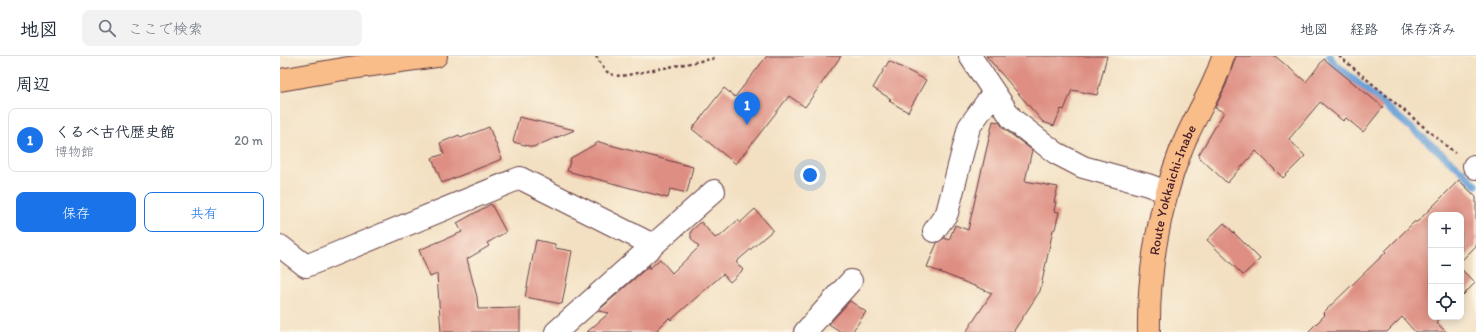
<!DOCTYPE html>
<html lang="ja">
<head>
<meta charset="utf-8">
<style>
  body { margin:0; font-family:Itim,"Klee One",sans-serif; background:#f2f2f3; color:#1f2937 }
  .controls { position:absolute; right:12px; bottom:12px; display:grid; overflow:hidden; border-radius:8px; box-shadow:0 2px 10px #0003 }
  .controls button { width:36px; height:36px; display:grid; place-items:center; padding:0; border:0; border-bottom:1px solid #e0e1e3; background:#fff; color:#1f2937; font:20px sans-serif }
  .you { position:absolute; left:530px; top:119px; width:14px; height:14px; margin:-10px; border:3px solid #fff; border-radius:50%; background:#1a73e8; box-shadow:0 0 0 6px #1a73e833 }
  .badge { display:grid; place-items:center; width:26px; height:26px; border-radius:50%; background:#1a73e8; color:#fff; font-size:13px; font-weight:700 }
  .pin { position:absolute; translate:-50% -33px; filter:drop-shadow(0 1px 2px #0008) }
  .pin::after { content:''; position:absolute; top:21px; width:14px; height:12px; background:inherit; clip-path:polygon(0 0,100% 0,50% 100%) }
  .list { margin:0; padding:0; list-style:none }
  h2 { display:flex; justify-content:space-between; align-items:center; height:52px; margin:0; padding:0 16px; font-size:17px }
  h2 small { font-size:13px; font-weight:400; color:#747a83 }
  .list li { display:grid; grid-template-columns:26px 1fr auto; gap:12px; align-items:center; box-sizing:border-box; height:64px; margin:0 8px 8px; padding:0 8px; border:1px solid #e0e1e3; border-radius:8px }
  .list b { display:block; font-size:15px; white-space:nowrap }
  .list p { margin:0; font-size:13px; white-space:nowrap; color:#747a83 }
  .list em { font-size:13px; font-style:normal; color:#747a83 }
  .actions { display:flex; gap:8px; padding:12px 16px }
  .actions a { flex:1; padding:9px 0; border:1px solid #1a73e8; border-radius:8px; text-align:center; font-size:14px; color:#1a73e8 }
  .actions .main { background:#1a73e8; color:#fff }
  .icon { flex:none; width:22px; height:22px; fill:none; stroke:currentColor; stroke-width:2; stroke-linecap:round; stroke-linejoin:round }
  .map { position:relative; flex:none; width:1196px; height:276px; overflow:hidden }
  header { display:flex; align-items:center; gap:24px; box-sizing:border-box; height:56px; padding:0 20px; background:#fff; border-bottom:1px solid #e0e1e3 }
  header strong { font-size:19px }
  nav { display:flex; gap:22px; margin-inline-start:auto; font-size:14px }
  .search { width:280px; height:36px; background:#f2f2f3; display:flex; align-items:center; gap:10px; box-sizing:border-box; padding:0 14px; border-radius:8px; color:#747a83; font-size:15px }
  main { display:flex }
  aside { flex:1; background:#fff }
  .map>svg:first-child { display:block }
</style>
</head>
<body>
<header>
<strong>地図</strong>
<div class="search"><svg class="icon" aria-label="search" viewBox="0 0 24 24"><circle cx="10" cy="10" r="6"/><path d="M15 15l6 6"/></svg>ここで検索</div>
<nav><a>地図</a><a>経路</a><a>保存済み</a></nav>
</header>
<main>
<aside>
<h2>周辺<small></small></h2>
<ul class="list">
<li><span class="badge">1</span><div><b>くるべ古代歴史館</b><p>博物館</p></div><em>20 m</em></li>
</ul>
<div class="actions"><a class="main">保存</a><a>共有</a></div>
</aside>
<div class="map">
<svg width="1196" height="276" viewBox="0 0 1196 276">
  <rect width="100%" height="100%" fill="#fcf5e5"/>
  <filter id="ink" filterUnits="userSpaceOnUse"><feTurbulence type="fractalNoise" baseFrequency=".025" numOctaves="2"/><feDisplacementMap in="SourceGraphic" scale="8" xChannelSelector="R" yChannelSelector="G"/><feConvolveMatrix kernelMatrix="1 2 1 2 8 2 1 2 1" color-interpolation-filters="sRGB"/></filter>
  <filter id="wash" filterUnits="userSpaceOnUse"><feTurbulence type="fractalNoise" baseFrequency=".012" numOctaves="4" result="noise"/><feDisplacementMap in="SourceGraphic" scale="16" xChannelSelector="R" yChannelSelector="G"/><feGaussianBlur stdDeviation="0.9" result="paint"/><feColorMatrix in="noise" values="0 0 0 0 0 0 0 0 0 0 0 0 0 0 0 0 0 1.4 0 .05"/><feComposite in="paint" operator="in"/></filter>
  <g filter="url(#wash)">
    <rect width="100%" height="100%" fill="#f3e0c2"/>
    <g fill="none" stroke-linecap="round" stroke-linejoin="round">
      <path stroke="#6aa2d8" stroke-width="7" d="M1050,0L1054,7L1181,114L1196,129"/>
    </g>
    <g id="blocks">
      <path fill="#de8e82" d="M487,0H561L525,51L509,40L456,108L412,73L444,32L455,41Z
        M706,0H827L817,39L792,34L784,54L781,53L774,70L763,66Z
        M956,0H995L1026,26L1044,3L1103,51L1083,76L1066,62L1063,65L1040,46L1009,83L1025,100L1003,122L976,95L947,127L918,100L944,56L935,52L946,29Z
        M609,5L646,24L628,56L609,45L611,43L593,32Z
        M239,61L295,74L253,91L233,86Z
        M713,65L719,66L724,73L752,94L745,125L778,131L774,146H776L774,155L779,156L775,173L773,174L760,235L733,276H686L712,237L647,211L657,187L664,182L669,184L675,169L688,174Z
        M209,71L222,103L162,127L152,102L164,98L160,87L179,79L181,82Z
        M319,86L413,111L407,137L390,133L388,142L287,115L291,102Z
        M1179,124L1196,141V190L1181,205V159H1151V261H1161L1156,266L1166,276H1135L1122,261L1107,276H1028L1045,259L1043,257L1106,196L1105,195L1134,166H1137Z
        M211,148L226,176L207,187L209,190L187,203L197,241L198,253L240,252V276H161L157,218L150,221L139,194L182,176L177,167Z
        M475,153L493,174L456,206L463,214L450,226L443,218L391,264L389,262L375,276H307L329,257L318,255L370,209L369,213L380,203L392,217L419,191L411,182V175L421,166L435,182L438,180L439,181L458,164L460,167Z
        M944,167L980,203L963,219L927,184Z
        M256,184L275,188V192L292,195L282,248L245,241Z
        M1181,213L1195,227L1181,241Z
        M570,245L586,256L572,276H561L549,268Z"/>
    </g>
  </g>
  <g filter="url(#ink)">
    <use href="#blocks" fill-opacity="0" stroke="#633c42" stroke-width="1"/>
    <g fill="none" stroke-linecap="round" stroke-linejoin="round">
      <g stroke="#633c42" stroke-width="24">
        <path id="minor" d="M690,0L732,63L776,97L803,111L868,129L887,136
          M1194,110L1196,112
          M654,175L667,157L689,71L714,36
          M0,190L26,210L240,122L373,189
          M276,276L434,135
          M525,276L571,225"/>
      </g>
      <g stroke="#633c42" stroke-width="24">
        <g id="major">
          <path id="s1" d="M869,276C868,216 879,150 901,94C913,62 934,34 943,0"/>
        </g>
      </g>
      <g stroke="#633c42" stroke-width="24">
        <path id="highway" d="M0,24L63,13L156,0"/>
      </g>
      <path stroke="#633c42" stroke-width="2.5" stroke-dasharray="3 3" stroke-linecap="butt" d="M316,0C325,14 325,19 342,20L436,2
        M1059,0L1175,97"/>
      <use href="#minor" stroke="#fff" stroke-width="22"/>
      <use href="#major" stroke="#f8bd89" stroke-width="22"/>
      <use href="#highway" stroke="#f8bd89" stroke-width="22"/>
    </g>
  </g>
  <g text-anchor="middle" stroke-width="3.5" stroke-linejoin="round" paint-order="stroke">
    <g font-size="14" fill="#4a1f2b" stroke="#fcf5e5">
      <text dy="5" stroke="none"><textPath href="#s1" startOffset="145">Route Yokkaichi-Inabe</textPath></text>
    </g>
  </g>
</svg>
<div class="controls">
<button>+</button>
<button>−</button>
<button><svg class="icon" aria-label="locate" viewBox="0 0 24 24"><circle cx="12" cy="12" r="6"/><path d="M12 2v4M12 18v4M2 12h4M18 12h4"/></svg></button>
</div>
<div class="you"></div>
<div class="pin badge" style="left:467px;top:69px">1</div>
</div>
</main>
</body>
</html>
